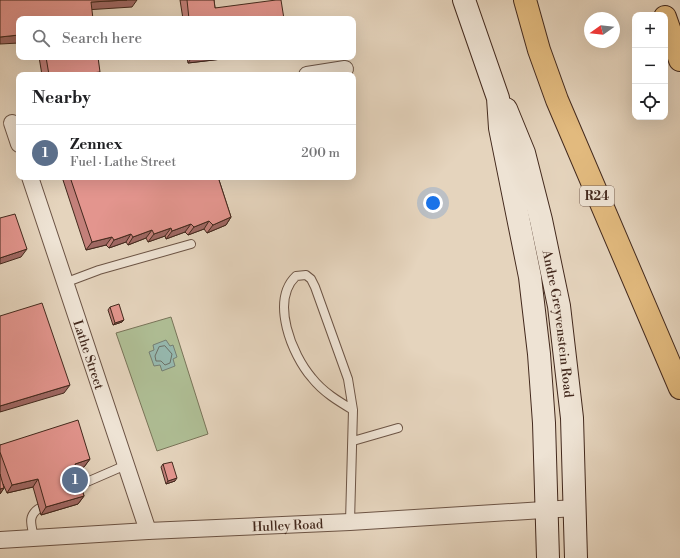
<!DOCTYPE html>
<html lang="en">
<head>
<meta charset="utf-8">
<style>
  body { margin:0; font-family:"Libre Bodoni",serif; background:#f2f2f2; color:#202124 }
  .controls { position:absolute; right:12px; top:12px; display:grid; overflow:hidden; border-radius:8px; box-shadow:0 4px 16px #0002 }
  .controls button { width:36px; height:36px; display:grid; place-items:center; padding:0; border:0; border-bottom:1px solid #e0e0e0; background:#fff; color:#202124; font:20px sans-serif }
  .compass { position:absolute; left:584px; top:12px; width:36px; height:36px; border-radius:50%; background:#fff; box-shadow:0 4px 16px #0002; rotate:255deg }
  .you { position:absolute; left:433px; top:203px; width:14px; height:14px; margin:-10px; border:3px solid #fff; border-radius:50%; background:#1a73e8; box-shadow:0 0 0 6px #1a73e833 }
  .badge { display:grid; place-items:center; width:26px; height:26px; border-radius:50%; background:#d93025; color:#fff; font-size:13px; font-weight:700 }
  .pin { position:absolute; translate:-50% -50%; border:2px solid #fff; box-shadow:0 1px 4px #0006 }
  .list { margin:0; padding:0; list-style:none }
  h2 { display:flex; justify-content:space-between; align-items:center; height:52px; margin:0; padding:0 16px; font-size:17px }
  h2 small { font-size:13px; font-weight:400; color:#757577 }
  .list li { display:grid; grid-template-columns:26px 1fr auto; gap:12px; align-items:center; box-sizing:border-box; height:56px; padding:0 16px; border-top:1px solid #e0e0e0 }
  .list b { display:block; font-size:15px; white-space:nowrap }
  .list p { margin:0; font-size:13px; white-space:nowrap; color:#757577 }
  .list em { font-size:13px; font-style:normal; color:#757577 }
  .icon { flex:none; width:22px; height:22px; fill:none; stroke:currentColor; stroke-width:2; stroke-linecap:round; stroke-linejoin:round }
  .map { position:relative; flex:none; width:680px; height:558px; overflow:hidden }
  .search { position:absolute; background:#fff; box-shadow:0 4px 16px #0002; left:16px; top:16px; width:340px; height:44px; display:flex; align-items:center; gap:10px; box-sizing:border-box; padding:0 14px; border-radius:8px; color:#757577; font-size:15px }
  .panel { position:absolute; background:#fff; box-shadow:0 4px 16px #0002; left:16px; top:72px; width:340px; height:108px; border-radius:8px }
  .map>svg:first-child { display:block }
</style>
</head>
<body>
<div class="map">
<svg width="680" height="558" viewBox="0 0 680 558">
  <rect width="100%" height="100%" fill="#e5d4bd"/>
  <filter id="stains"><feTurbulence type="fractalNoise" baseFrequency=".005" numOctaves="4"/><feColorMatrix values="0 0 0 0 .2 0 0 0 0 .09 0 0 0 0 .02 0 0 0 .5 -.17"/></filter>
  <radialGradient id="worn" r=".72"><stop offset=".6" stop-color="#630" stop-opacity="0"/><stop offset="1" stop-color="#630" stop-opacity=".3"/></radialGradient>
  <path fill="#afbe95" stroke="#797459" d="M171,317L208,434L157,451L116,333Z"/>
  <path fill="#96b8ae" stroke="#757f74" d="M166,340L170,346L173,345L177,357L173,359L175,366L162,371L160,365L154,366L149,352L154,350L153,345Z"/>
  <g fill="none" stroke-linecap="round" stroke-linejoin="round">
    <path stroke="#6c7066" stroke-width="1" d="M165,346L172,354L170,363L165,365L161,361H156L155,356L159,347Z"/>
    <g stroke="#6c5445" stroke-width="10">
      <path id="lane" d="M67,282L99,270L191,244
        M353,441L398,428
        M73,488L126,465
        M350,522L353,410C338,401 323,392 312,378C292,355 270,301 296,276L306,275L311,279L315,287L348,379L353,410
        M34,538C32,526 27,517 38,509"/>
    </g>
    <g stroke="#6c5445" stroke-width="18">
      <g id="street">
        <path d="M307,75L345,69"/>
        <path d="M12,123L19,144"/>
        <path id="s1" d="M30,177L148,531"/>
        <path id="s2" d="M0,540L148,531L350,522L575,508"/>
      </g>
    </g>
    <g stroke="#43291d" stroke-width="24">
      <g id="secondary">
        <path d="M464,0L498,98L500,128L530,277L539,354L544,423L548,558"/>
        <path id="s3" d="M506,109L524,153L541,220L559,306L572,418L576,558"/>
      </g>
    </g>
    <g stroke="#43291d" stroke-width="24">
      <path id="highway" d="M525,0L539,50L557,100L680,388
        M665,17L680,60"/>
    </g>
    <use href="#lane" stroke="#eee3d4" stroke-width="8"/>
    <use href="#street" stroke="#eee3d4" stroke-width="16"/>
    <use href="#secondary" stroke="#eee3d4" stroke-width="22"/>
    <use href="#highway" stroke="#e2ba7e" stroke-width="22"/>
  </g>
  <path fill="#c3807a" stroke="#43291d" d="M180,0H214L215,8L284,19H183Z
    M39,57H98V75H42Z
    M187,57H239L188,63Z
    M62,177H218L231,217L226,225L207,233L204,229L188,235L185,232L166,239L165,236L148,242L146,238L128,245L126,242L109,248L106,245L86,250Z
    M110,307L124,320L122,322L113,325L108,310Z
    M0,445L90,459L84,467L77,470L84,496L78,504L41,515L33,487L7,493L3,484L4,488L0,494Z
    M163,464L175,481L166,484L161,467Z"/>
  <path fill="#9f6863" stroke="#43291d" d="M127,0H137L132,7L85,10L91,2Z
    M19,35V43L0,44V37Z
    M192,57H239L188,63Z
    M100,72L98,75H76Z
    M231,217L226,225L207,233L213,225Z
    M209,221L204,229L188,235L194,227Z
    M191,224L185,232L166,239L172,231Z
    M171,228L165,236L148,242L154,234Z
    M152,230L146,238L128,245L133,237Z
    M131,234L126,242L109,248L114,240Z
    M112,237L106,245L86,250L92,242Z
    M27,249L21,257L0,264V258Z
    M124,320L122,322L113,325L115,323Z
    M70,385L64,393L0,412V406Z
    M90,459L84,467L70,472L75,464Z
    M177,478L175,481L166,484L168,481Z
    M38,479L33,487L7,493L12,485Z
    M4,488L0,494V489Z
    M84,496L78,504L41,515L46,507Z"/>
  <path fill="#e3958e" stroke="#43291d" d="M0,0H127L91,2L93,19H19V35L0,37Z
    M187,0H214L215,8L276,0H281L284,19H189Z
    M46,57H98L100,72L76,75H49Z
    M70,177H218L231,217L213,225L209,221L194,227L191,224L172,231L171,228L154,234L152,230L133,237L131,234L114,240L112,237L92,242Z
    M15,214L27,249L0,258V218Z
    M42,303L70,385L0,406V316Z
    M119,304L124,320L115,323L110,307Z
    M78,420L90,459L75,464L84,496L46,507L38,479L12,485L0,452V445Z
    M172,462L177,478L168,481L163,464Z
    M0,474L4,488L0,489Z"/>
  <g text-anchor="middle" stroke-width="4" stroke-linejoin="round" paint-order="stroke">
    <rect fill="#eee3d4" stroke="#766154" stroke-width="1" x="580" y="186" width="34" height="20" rx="3"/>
    <g font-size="12" font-weight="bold" fill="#43291d">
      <text x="597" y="200">R24</text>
    </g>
    <g font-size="13" fill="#43291d" stroke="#eee3d4">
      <text dy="5" stroke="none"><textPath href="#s3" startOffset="222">Andre Greyvenstein Road</textPath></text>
      <text dy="5" stroke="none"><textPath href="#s1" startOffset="187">Lathe Street</textPath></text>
      <text dy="5" stroke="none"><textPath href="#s2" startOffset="288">Hulley Road</textPath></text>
    </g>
  </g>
  <rect width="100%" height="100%" filter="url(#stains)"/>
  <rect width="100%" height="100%" fill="url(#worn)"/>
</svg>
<div class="controls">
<button>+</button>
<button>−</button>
<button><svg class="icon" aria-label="locate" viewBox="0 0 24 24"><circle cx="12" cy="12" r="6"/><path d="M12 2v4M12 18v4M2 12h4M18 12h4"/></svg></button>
</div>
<svg class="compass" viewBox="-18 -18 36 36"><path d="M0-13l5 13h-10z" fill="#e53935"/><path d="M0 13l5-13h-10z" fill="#757577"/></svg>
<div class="you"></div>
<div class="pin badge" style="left:75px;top:480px;background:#5c6f8a">1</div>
<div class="search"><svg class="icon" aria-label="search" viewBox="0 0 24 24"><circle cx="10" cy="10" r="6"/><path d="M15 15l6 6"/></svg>Search here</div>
<section class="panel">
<h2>Nearby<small></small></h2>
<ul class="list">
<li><span class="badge" style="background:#5c6f8a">1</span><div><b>Zennex</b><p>Fuel · Lathe Street</p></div><em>200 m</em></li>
</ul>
</section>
</div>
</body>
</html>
